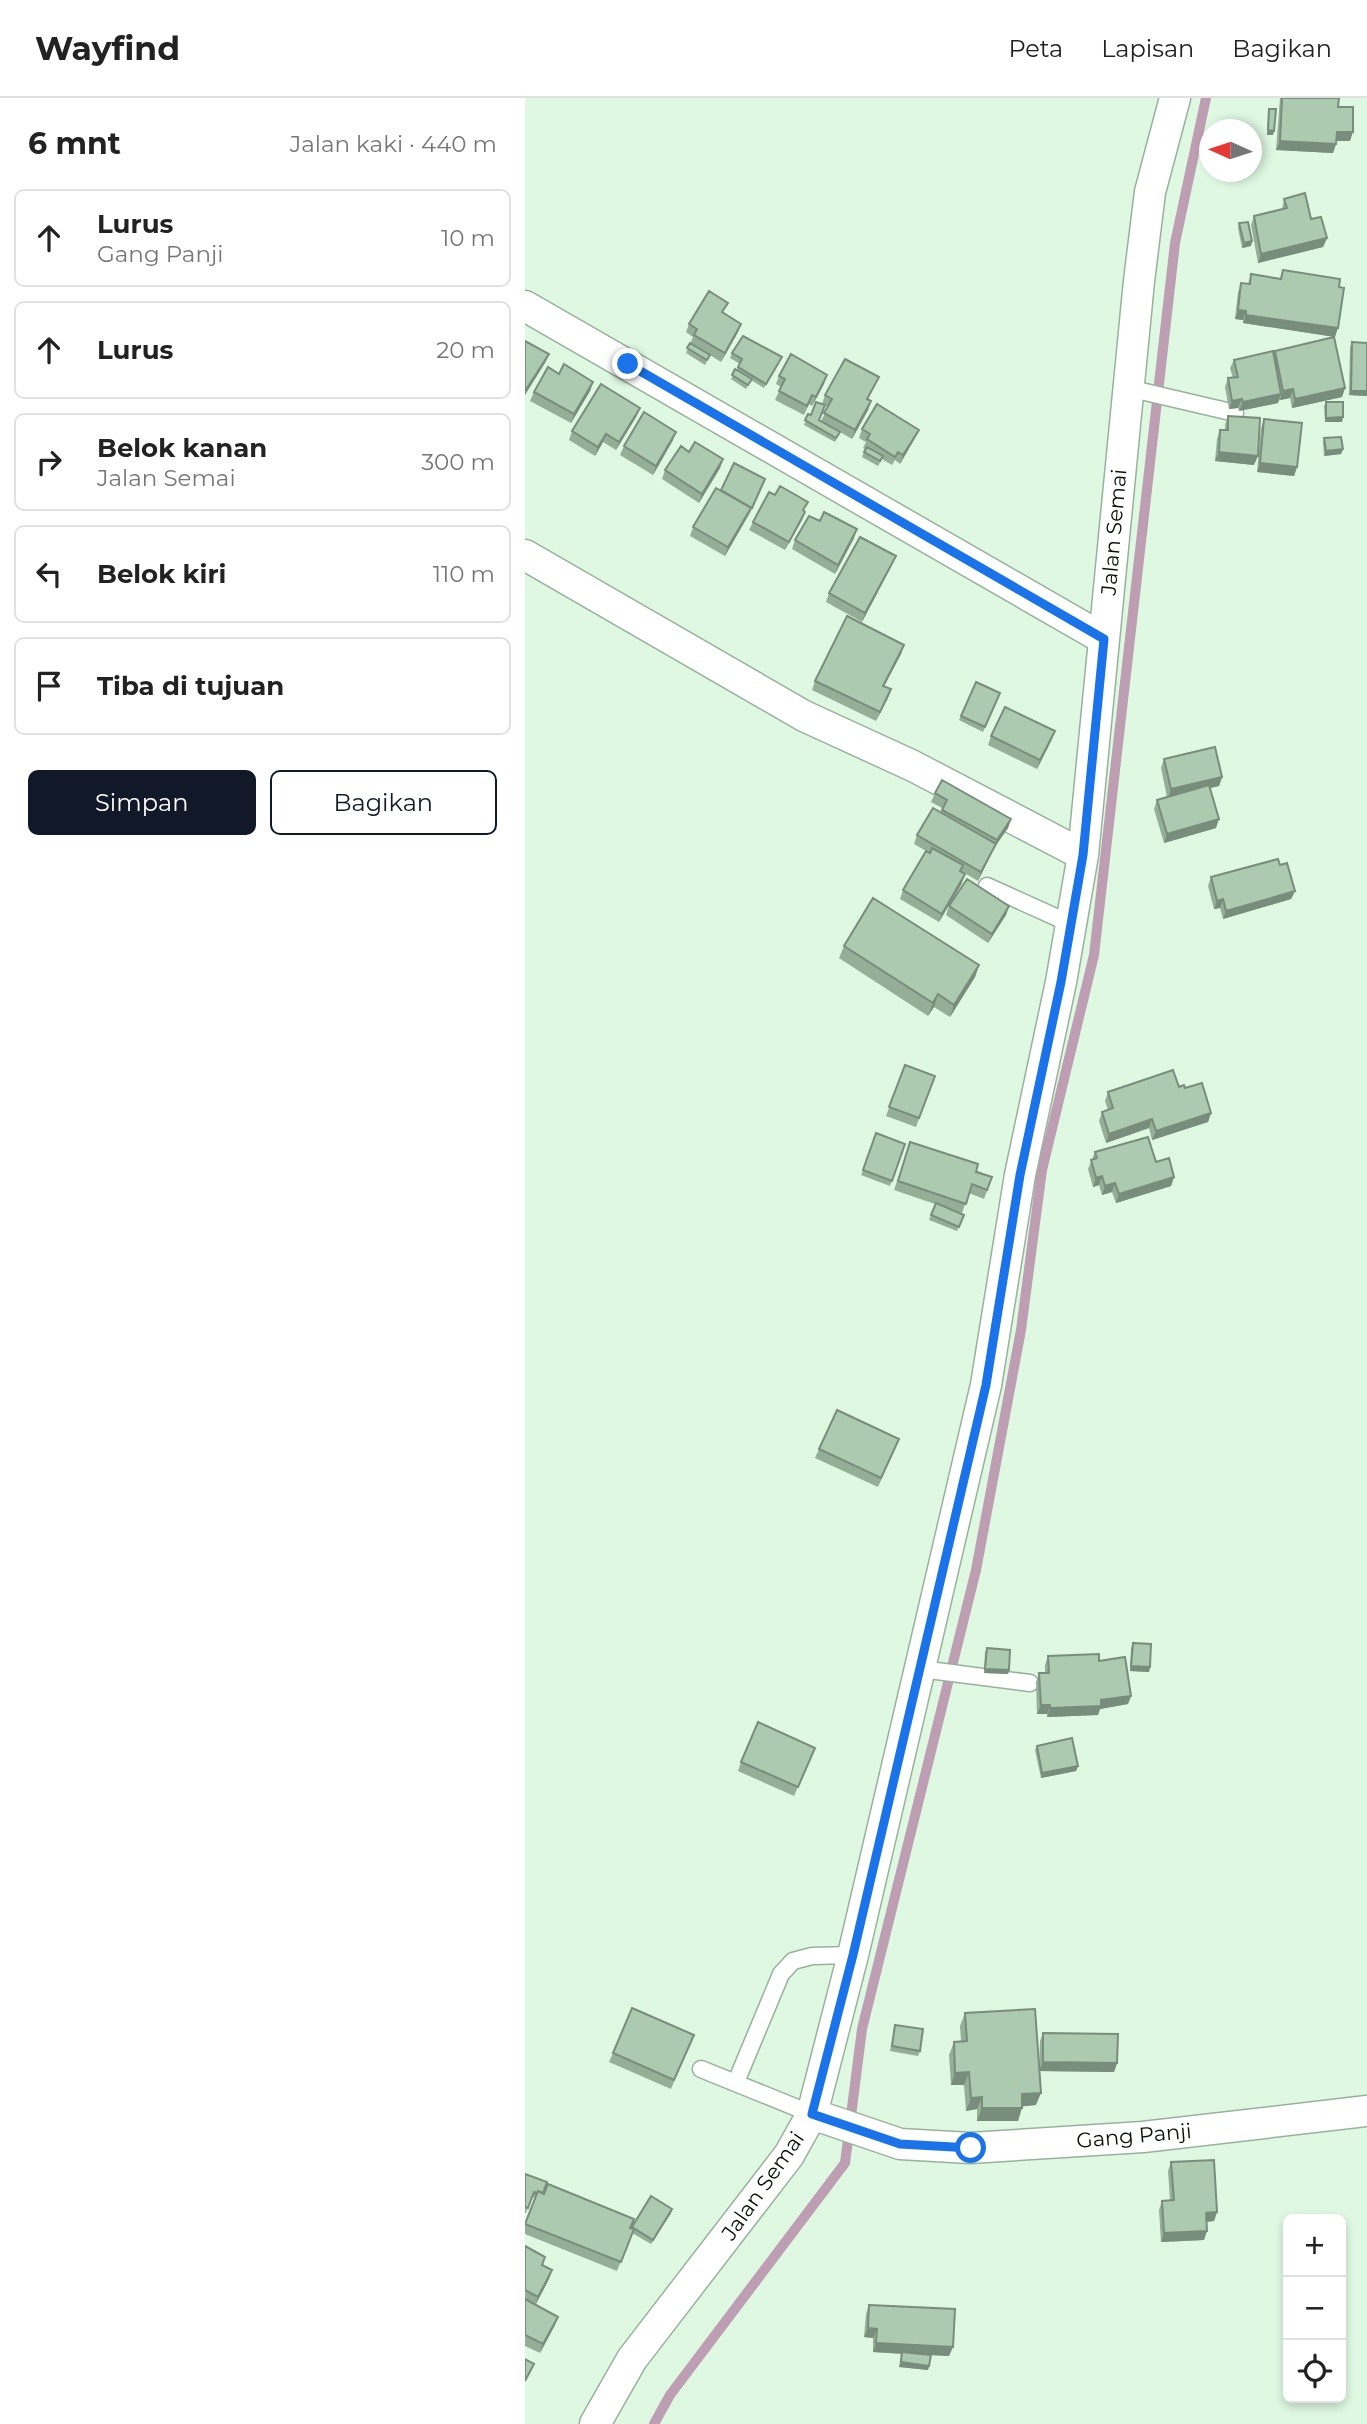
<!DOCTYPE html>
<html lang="id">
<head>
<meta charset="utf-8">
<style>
  body { margin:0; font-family:Montserrat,sans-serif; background:#f6f6f6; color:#222 }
  .controls { position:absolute; right:21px; bottom:21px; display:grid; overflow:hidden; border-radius:10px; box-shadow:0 4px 10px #0003 }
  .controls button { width:63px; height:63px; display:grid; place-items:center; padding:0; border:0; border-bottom:2px solid #e0e0e0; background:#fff; color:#222; font:35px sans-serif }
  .compass { position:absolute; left:674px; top:21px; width:63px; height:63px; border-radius:50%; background:#fff; box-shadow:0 4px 10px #0003; rotate:273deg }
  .stop { position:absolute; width:21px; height:21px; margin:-16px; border:5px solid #1a73e8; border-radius:50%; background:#fff }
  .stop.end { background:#1a73e8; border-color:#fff; box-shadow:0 2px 7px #0008 }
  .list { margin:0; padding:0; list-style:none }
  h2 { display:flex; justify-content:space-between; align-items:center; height:91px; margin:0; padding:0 28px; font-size:30px }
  h2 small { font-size:23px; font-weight:400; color:#767676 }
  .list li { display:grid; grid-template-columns:46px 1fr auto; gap:21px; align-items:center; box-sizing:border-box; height:98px; margin:0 14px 14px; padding:0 14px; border:2px solid #e0e0e0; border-radius:10px }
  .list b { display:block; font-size:26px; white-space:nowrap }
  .list p { margin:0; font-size:23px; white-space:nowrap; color:#767676 }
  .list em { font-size:23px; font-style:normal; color:#767676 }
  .actions { display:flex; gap:14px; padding:21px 28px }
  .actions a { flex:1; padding:16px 0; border:2px solid #111827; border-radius:10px; text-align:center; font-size:24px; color:#111827 }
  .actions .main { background:#111827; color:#fff }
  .icon { flex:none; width:38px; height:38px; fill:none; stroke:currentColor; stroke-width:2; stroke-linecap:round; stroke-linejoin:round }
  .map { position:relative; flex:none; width:842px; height:2326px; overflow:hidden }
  header { display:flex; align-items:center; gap:42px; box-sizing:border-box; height:98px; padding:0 35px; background:#fff; border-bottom:2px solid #e0e0e0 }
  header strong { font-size:33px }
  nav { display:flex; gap:38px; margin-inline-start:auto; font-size:24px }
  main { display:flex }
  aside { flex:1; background:#fff }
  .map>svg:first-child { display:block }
</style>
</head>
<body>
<header>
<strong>Wayfind</strong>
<nav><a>Peta</a><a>Lapisan</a><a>Bagikan</a></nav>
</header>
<main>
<aside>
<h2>6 mnt<small>Jalan kaki · 440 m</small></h2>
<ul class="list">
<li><svg class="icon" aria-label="ahead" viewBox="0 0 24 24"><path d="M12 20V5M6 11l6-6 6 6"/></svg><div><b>Lurus</b><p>Gang Panji</p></div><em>10 m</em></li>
<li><svg class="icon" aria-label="ahead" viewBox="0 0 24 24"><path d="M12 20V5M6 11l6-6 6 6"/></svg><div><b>Lurus</b></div><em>20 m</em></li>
<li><svg class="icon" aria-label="right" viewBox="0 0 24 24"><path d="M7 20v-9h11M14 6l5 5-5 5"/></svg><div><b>Belok kanan</b><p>Jalan Semai</p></div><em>300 m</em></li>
<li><svg class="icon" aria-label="left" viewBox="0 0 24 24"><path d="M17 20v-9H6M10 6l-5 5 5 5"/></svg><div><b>Belok kiri</b></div><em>110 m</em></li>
<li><svg class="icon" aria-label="arrive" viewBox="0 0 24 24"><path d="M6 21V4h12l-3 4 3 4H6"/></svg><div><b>Tiba di tujuan</b></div></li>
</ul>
<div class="actions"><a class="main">Simpan</a><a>Bagikan</a></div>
</aside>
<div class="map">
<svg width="842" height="2326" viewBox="0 0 842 2326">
  <rect width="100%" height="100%" fill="#def8e2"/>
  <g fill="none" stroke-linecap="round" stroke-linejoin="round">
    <path stroke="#be9eb3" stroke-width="10" d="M129,2326L145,2297L320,2065L337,1931L451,1472L496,1232L517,1072L569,857L650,145L681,0"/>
    <g stroke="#99b19c" stroke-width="19">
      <path id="lane" d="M603,290L710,315
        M462,788L546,826
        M396,1571L505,1585
        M176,1971L287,2016
        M211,1984L256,1876L268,1863L287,1858L328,1857"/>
    </g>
    <g stroke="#99b19c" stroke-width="33">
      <path id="street" d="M0,208L579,541
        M0,457L279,618L388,668L558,757
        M287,2016L375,2046L445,2050L618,2039L842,2013
        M70,2326L107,2261L264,2057L287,2016L328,1857L461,1287L495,1077L536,884L558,757L614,183L625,94L650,0"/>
    </g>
    <use href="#lane" stroke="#fff" stroke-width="16"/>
    <use href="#street" stroke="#fff" stroke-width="30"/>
  </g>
  <path fill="#94ae97" d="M755,0H814L813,9L825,43H812L808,55L751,52Z
    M744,11L748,37H742L743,16Z
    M759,101L786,121L802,140L798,149L733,165L726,127L729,118L757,111Z
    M714,125L727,143L726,148L717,150L713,130Z
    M758,172L810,239L718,225V222L710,221L713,194L716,185L723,186L726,176L755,181Z
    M199,215L213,234L196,264L185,257L180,267L161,255L168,239L161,234L164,226Z
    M827,244L842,298L824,297L825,249Z
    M750,253L820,290L817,299L767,310L765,300L755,302V301L753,305L714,313L713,310L704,311L700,289L703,280H708L705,270L709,262L749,257Z
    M207,255L257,259L239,290L226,282L221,291L206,281L215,266L205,260Z
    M34,276L68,284L65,293L46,325L5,303L9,294Z
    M254,278L299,286L287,308L284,306L279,317L250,302L256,289L251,286Z
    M354,279L343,301L346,303L343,312L327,341L315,334L310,344L279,327L283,316L296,323L303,309L297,306L300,297Z
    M801,304L817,324H800L799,308Z
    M115,310L111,319L91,352L78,344L70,358L44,342L47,333Z
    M703,318L729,367L690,363L692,341L695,332H700V327Z
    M739,321L772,369L769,378L732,374L736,330Z
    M337,331L390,340L375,366L370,362L367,367L357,361L353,368L337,359L340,351L338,350L341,344L334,340Z
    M799,340L818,351L816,356L799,358L798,345Z
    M148,342L128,377L95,357L99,348Z
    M164,354L198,361L195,370L174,405L137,381L140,372Z
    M240,381L225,415L200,458L165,438L168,429Z
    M279,413L280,414L277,422L260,452L224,432L228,424Z
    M295,423L329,440L310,476L267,451L270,442Z
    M367,467L337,524L301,504L304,495Z
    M379,547L376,556L359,588L366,591L351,623L287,592L290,583Z
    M451,584L475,595L458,634L434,622Z
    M466,638L527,641L512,671L463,647Z
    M639,661L697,679L694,688L685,690L691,730L639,745L629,711L632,702L642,699L636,670Z
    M410,695L486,721L483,730L469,750L453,783L436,773L437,785L414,824L375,801L378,792L401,753L389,746L392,737L416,714L417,710L406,704Z
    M755,767L770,793L766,801L698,821L695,810L689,811L683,788L686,779Z
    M424,808H484L481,817L463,845L421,817Z
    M319,848L454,867L450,879L425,919L409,909L403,918L314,860Z
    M380,967L410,978L391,1029L361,1018Z
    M654,989L660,990L686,1015L683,1024L627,1042L624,1030L581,1045L574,1023L577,1014L583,1012L580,1003L583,994Z
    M385,1044L467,1079L459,1101L444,1095L437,1115L425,1111L439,1117L432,1133L404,1122L410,1106L369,1092Z
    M380,1046L365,1088L336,1077L338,1072Z
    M570,1054L631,1064L649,1079L646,1088L591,1105L587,1094L577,1097L574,1087L568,1089L563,1071Z
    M371,1349L353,1389L290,1360L294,1351Z
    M608,1545L625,1569L624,1574L605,1573L606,1550Z
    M462,1550L484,1572L483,1576L459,1575L460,1554Z
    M523,1558L574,1563L606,1598L603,1606L575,1611L573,1617L522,1619V1616H512L511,1584L514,1575H520V1567Z
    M512,1648L553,1668L551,1673L516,1680L510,1652Z
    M290,1650L269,1698L213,1673L216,1664Z
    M440,1915L511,2007L497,2008L493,2023H452V2011L441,2013L439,1987H426L424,1957L429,1944L436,1943L435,1928Z
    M370,1927L395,1953L393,1958L365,1953Z
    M518,1935L592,1965L589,1974L514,1973L515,1943Z
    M169,1937L146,1991L84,1964L88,1955Z
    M646,2064L692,2114L689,2123L682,2124L679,2142L636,2144L634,2112L637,2103L645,2102L643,2073Z
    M0,2076L18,2095L107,2131L126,2098L146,2115L126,2146L107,2135L92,2173L0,2136V2126L10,2100L7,2098L1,2115H0Z
    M0,2148L18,2167L24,2181L10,2207L30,2227L15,2255L0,2248Z
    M344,2207L424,2258L406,2257L403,2272L374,2269L376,2256L348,2254V2240L339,2239L341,2216Z"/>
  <path fill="#788d7b" d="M743,32L749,33L748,37H742Z
    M812,34H828L825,43H809Z
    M755,43L811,46L808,55L751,52Z
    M802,140L798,149L733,165L736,156Z
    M727,143L726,148L717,150L719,145Z
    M713,212L721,213L718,222L710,221Z
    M721,217L813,230L810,239L718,225Z
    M216,226L213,234L196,264L200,255Z
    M24,256L20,265L0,297V293Z
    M302,277L299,286L287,308L291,299Z
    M68,284L65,293L46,325L49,316Z
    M820,290L817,299L767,310L770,301Z
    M768,291L765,300L755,302L758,293Z
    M826,293H842V298L824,297Z
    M756,296L753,305L714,313L718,304Z
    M717,301L713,310L704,311L707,303Z
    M346,303L343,312L327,341L330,332Z
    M115,310L111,319L91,352L94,344Z
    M818,319L817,324H800L801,320Z
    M394,332L390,340L375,366L378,357Z
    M151,334L148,342L128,377L131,368Z
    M81,336L78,344L70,358L73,349Z
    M818,351L816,356L799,358L801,353Z
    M694,354L733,358L729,367L690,363Z
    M198,361L195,370L174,405L177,396Z
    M735,365L772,369L769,378L732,374Z
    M226,410L222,419L200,458L203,449Z
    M280,414L277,422L260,452L264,444Z
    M332,431L329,440L310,476L313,467Z
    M371,458L367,467L337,524L340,515Z
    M379,547L376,556L355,596L358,588Z
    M366,591L363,600L351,623L355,614Z
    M530,633L527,641L512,671L515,662Z
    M697,679L694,688L643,700L646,691Z
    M486,721L483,730L469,750L453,783L456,774L472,742Z
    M694,721L691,730L639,745L642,736Z
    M440,776L437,785L414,824L417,816Z
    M770,793L766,801L698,821L701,813Z
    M698,801L695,810L689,811L692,803Z
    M484,808L481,817L463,845L467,836Z
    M454,867L450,879L425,919L429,907Z
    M413,896L409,909L403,918L408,905Z
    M686,1015L683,1024L627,1042L631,1033Z
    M627,1021L624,1030L581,1045L584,1036Z
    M577,1078L574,1087L568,1089L571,1080Z
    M649,1079L646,1088L591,1105L594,1096Z
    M590,1085L587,1094L577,1097L580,1088Z
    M606,1568L625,1569L624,1574L605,1573Z
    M460,1571L484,1572L483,1576L459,1575Z
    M606,1598L603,1606L575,1611L573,1617L522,1619L525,1610Z
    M516,1607H525L522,1616H512Z
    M553,1668L551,1673L516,1680L517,1675Z
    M518,1964L592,1965L589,1974L514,1973Z
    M444,1974L439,1987H426L430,1975Z
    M516,1995L511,2007L492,2009L497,1996Z
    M457,1999L452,2011L441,2013L446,2000Z
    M457,2010H497L493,2023H452Z
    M147,2111L146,2115L126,2146L128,2142Z
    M692,2114L689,2123L678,2124L681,2115Z
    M682,2133L679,2142L636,2144L639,2135Z
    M27,2172L24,2181L10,2208L13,2199Z
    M33,2219L30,2227L15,2255L18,2246Z
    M343,2230L352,2231L348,2240L339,2239Z
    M351,2245L428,2249L424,2258L348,2254Z
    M376,2264L404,2268L403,2272L374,2269Z"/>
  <path fill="#accab0" stroke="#788d7b" stroke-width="2" d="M757,0H814L813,9H828V34H812L811,46L755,43Z
    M744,11H751L749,33L743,32Z
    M780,95L786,121L796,119L802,140L736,156L729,118L762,110L759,101Z
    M723,124L727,143L719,145L714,125Z
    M758,172L815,181L814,189L819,190L813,230L721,217V213L713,212L716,185L725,186L726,176L756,181Z
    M184,193L203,205L197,214L216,226L200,255L169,237L172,231L164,226Z
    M218,238L257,259L241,286L213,269L217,261L207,255Z
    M809,239L820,290L770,301L768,291L758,293L750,253Z
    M0,243L24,256L0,293Z
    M827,244L842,245V293H826Z
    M165,245L185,257L182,262L162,250Z
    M748,253L756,296L718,304L717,301L707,303L703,280L713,279L709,262Z
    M266,256L302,277L291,299L287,297L282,308L254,293L260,281L254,278Z
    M320,261L354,279L342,301L346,303L330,332L299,315L307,301L300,297Z
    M39,266L68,284L49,316L9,294L23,269L34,276Z
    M210,271L227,281L223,287L207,277Z
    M76,286L115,310L94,344L81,336L73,349L47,333Z
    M291,304L300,307L294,322L315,334L311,340L280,322L283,316L286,317Z
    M801,304H818V319L801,320Z
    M352,306L394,332L378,357L373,354L370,359L342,341L345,336L337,331Z
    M119,314L151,334L131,368L99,348Z
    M703,318L735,320L733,358L694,354L695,332H703Z
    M739,321L777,325L772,369L735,365Z
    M816,339L818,351L801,353L799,340Z
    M170,344L198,361L177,396L140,372L156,348L164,354Z
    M342,349L358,358L355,363L339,354Z
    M209,365L240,381L227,410L196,392Z
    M255,388L283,404L278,412L280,414L264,444L228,424L244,394L250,397Z
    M191,390L226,410L203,449L168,429Z
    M299,414L332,431L313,467L270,442L284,418L295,423Z
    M335,439L371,458L340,515L304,495Z
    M322,518L379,547L358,588L366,591L355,614L290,583Z
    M451,584L475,595L460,629L436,618Z
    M480,609L530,633L515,662L466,638Z
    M690,649L697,679L646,691L639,661Z
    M417,682L486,721L472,742L417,712L422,702L410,695Z
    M684,687L694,721L642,736L632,702Z
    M408,710L471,746L456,774L392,737Z
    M407,750L438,767L435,773L440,776L417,816L378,792L401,753L405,755Z
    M753,761L755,767L762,765L770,793L701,813L698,801L692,803L686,779Z
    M442,781L484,808L467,836L424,808Z
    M348,800L454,867L429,907L413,896L408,905L319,848Z
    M380,967L410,978L394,1020L364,1009Z
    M648,972L654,989L659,987L660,990L677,985L686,1015L631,1033L627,1021L584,1036L577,1014L588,1010L583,994Z
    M351,1035L380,1046L367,1083L338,1072Z
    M623,1039L631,1064L644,1060L649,1079L594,1096L590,1085L580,1088L577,1078L571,1080L566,1062L572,1060L570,1054Z
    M385,1044L453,1066L451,1074L467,1079L462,1092L447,1086L441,1106L373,1083Z
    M411,1105L439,1117L434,1129L406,1117Z
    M312,1312L374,1341L356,1380L294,1351Z
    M608,1545L626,1546L625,1569L606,1568Z
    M462,1550L485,1552L484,1572L460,1571Z
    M574,1556V1563L600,1559L606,1598L576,1602V1608L525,1610V1607H516L514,1575H524L523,1558Z
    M233,1624L290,1650L273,1689L216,1664Z
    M547,1640L553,1668L517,1675L512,1648Z
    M107,1910L169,1937L149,1982L88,1955Z
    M510,1911L516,1995L497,1996V2010H457V1999L446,2000L444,1974L430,1975L429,1944L442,1943L440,1915Z
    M370,1927L398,1931L395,1953L367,1948Z
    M518,1935L593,1936L592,1965L518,1964Z
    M689,2062L692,2114L681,2115L682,2133L639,2135L637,2103L649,2102L646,2064Z
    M0,2076L22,2084L18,2095L13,2093L12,2095L9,2094L3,2110L0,2109Z
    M23,2086L109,2121L105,2130L109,2131L96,2164L0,2126L13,2093L19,2096Z
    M126,2098L147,2111L128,2142L107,2129Z
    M0,2148L20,2159L17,2167L27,2172L13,2199L0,2192Z
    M0,2201L33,2219L18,2246L0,2237Z
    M344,2207L430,2211L428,2249L351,2245L352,2231L343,2230Z
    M377,2254L406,2257L404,2268L376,2264Z
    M0,2261L9,2266L0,2283Z"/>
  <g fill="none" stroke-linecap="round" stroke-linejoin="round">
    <path stroke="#1a73e8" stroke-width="9" d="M103,266L579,541L558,757L536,884L495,1077L461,1287L328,1857L287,2016L375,2046L446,2050"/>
  </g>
  <g text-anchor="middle" stroke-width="5" stroke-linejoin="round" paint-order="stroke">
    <g font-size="21" fill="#081009" stroke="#fff">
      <text transform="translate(589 434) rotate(-85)" y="7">Jalan Semai</text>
      <text transform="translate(609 2038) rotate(-5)" y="7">Gang Panji</text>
      <text transform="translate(238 2088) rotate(-55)" y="7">Jalan Semai</text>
    </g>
  </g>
</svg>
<div class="controls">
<button>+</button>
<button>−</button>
<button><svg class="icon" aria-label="locate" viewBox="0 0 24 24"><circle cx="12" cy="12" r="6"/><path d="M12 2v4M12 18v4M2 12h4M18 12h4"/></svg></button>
</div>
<svg class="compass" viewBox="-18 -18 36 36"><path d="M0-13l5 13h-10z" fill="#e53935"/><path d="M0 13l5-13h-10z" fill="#767676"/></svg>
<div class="stop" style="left:446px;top:2050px"></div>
<div class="stop end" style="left:103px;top:266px"></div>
</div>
</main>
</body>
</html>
